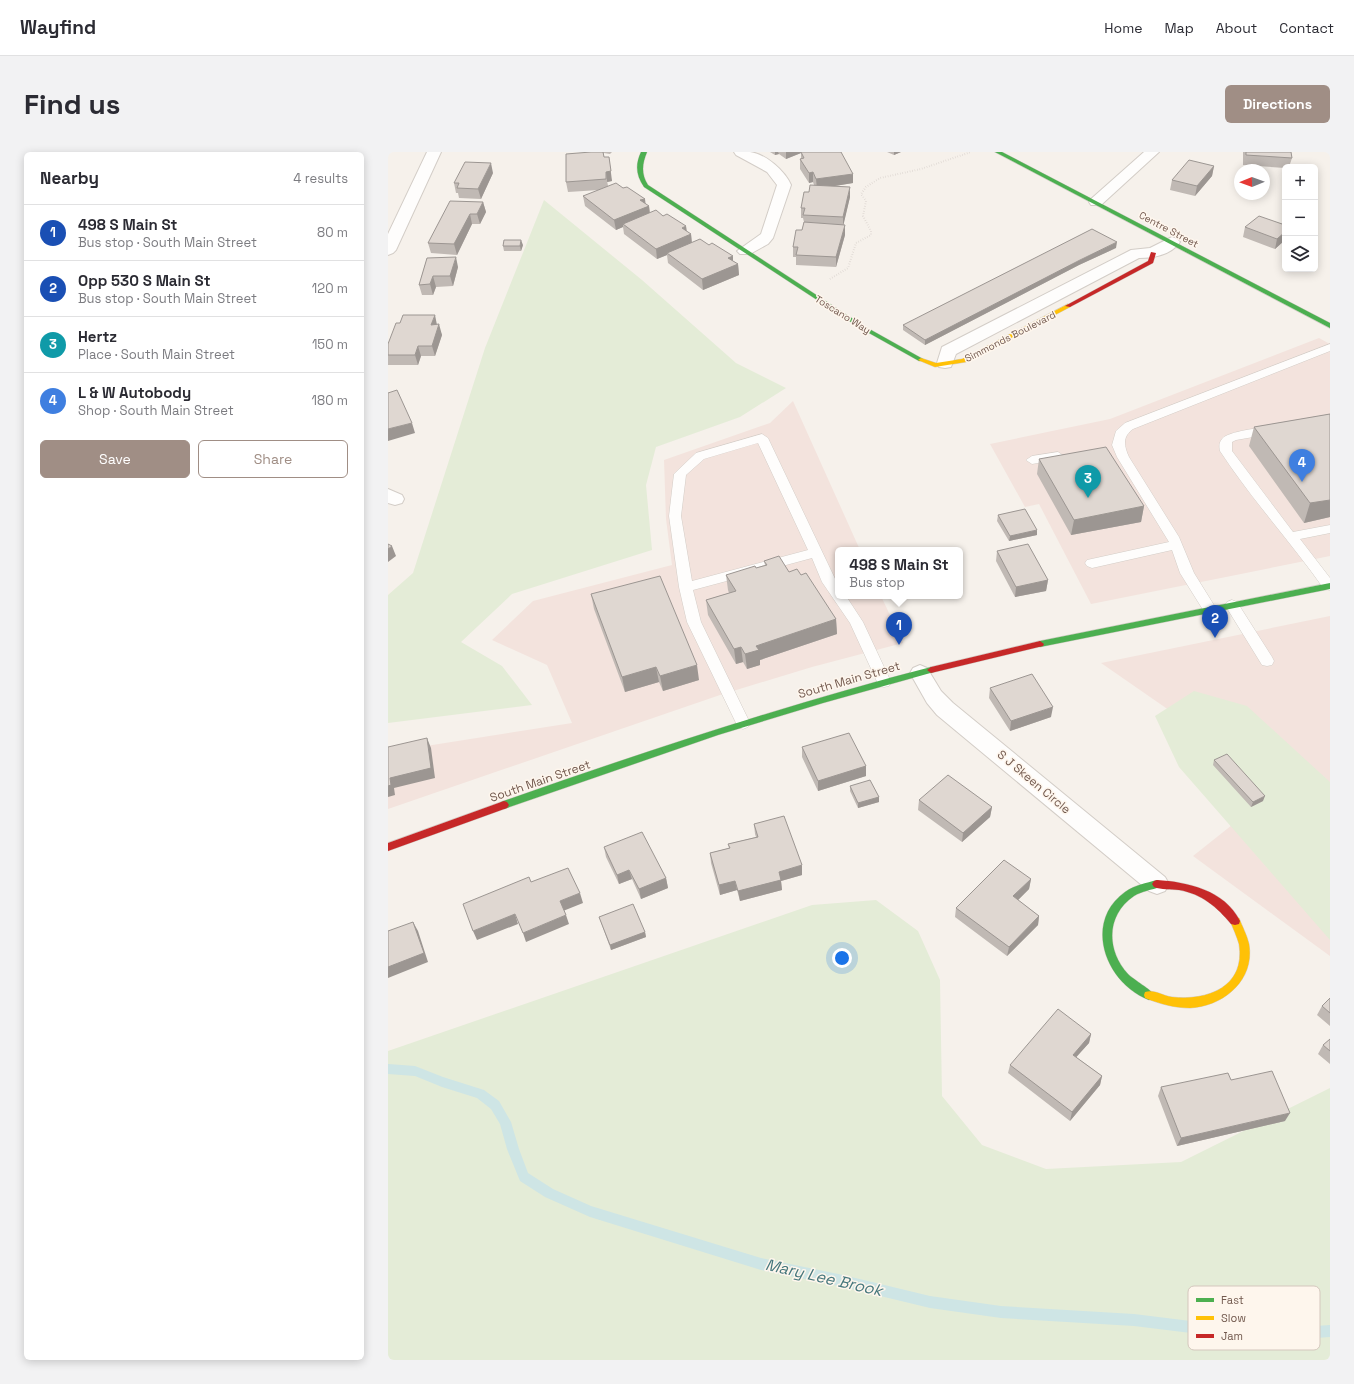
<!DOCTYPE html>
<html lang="en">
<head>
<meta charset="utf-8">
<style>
  body { margin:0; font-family:"Space Grotesk",sans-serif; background:#f2f2f3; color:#2b2b33 }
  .controls { position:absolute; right:12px; top:12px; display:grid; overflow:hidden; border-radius:6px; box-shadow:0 2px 10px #0003 }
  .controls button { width:36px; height:36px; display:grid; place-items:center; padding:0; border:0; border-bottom:1px solid #e1e1e2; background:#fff; color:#2b2b33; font:20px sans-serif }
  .compass { position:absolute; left:846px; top:12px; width:36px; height:36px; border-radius:50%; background:#fff; box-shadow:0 2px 10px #0003; rotate:269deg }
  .you { position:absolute; left:454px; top:806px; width:14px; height:14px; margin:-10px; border:3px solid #fff; border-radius:50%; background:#1a73e8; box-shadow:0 0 0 6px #1a73e833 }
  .badge { display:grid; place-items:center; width:26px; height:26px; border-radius:50%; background:#a08e85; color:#fff; font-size:13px; font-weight:700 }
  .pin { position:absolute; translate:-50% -33px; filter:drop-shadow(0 1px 2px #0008) }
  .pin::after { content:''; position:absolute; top:21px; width:14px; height:12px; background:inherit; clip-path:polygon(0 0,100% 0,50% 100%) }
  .popup { position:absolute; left:447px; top:395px; width:128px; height:52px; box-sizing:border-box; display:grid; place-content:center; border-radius:6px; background:#fff; filter:drop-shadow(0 1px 3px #0005); font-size:13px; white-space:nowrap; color:#7c7c81 }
  .popup b { font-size:15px; color:#2b2b33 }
  .popup::after { content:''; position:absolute; left:50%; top:100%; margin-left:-8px; border:8px solid transparent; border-top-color:#fff }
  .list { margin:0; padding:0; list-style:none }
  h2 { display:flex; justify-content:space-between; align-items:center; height:52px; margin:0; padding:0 16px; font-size:17px }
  h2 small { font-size:13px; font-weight:400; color:#7c7c81 }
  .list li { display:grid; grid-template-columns:26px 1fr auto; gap:12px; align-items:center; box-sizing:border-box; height:56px; padding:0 16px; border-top:1px solid #e1e1e2 }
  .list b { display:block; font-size:15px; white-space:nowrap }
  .list p { margin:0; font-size:13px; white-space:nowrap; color:#7c7c81 }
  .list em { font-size:13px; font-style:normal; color:#7c7c81 }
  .actions { display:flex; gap:8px; padding:12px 16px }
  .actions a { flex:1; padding:9px 0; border:1px solid #a08e85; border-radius:6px; text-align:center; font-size:14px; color:#a08e85 }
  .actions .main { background:#a08e85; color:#fff }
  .icon { flex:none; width:22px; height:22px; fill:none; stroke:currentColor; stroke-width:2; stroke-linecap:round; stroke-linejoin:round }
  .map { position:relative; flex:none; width:942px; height:1208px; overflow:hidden; border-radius:6px }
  header { display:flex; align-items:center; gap:24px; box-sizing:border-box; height:56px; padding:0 20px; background:#fff; border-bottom:1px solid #e1e1e2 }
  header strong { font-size:19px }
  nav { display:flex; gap:22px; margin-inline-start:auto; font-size:14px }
  .intro { display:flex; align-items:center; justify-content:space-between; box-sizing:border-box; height:96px; padding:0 24px }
  h1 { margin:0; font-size:28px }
  .button { padding:10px 18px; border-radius:6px; background:#a08e85; color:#fff; font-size:14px; font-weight:700 }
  main { display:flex; gap:24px; padding:0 24px }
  aside { flex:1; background:#fff; border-radius:6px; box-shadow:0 2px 10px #0003 }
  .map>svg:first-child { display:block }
</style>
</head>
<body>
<header>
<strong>Wayfind</strong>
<nav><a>Home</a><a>Map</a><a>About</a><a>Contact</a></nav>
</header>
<div class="intro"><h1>Find us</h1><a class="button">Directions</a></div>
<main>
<aside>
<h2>Nearby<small>4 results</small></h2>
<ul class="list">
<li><span class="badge" style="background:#1a4fb4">1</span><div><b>498 S Main St</b><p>Bus stop · South Main Street</p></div><em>80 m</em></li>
<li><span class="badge" style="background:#1a4fb4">2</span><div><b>Opp 530 S Main St</b><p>Bus stop · South Main Street</p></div><em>120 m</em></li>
<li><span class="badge" style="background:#0f9aa8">3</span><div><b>Hertz</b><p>Place · South Main Street</p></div><em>150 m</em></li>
<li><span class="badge" style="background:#3f7fe0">4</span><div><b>L &amp; W Autobody</b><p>Shop · South Main Street</p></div><em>180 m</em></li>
</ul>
<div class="actions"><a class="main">Save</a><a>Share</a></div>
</aside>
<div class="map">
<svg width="942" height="1208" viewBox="0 0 942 1208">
  <rect width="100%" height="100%" fill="#f6f1eb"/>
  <path fill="#f3e3dd" d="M931,186L942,192V404L703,452L651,352L637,355L602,292L722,267Z
    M405,249L472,398H450V444H493L515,491L424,515L332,543L0,657V600L184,571L159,513L104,488L145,449L284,413L278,367L276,308L382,271Z
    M942,464V804L805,704L892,635L713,511Z"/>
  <path fill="#e4ecd7" d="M156,48L254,128L348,211L398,236L352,265L268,295L258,333L264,398L124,442L73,490L114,514L144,553L0,571V443L25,421L97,196Z
    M806,539L859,554L942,630V788L791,615L767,564Z
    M488,748L530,779L552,828L554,944L594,993L658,1017L793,1010L942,936V1208H0V899L424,753Z"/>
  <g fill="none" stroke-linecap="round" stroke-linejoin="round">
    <path fill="#cee5e5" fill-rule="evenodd" d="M0,912L27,914L55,925L96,938L111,949L123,970L131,997L140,1021L165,1037L203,1054L373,1106L455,1123L542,1144L613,1154L746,1162L819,1171L900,1176L942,1173V1185L900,1188L819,1183L746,1174L613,1166L542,1156L455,1135L373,1118L202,1065L157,1045L132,1029L119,997L112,972L103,957L89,946L54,935L27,924L0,922Z"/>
    <g stroke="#d3cdc7" stroke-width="1">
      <path id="lane" d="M942,192V199L745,277C734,285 736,294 741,305L791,385L806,421L829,458L827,461L822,463L817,461L792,421L784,398L704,416L699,414L697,411L699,408L781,390L729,305L724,293L728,279L737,271Z
        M884,274L890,278L888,281L848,288L844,290V299L905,380L942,373V381L912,387L942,426V438L936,437C903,390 864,348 832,299C831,294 831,291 834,287C840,279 873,276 884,274Z
        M374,282L380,286L450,433V444H458L475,470L503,530L501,534L496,535L491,534L462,471L434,430L424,406L305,438L313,470L362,571L360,575L355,577L350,575L348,571L299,470L291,435L281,364L286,322L308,301ZM370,291L420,398L304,429L293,364L298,323L316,307Z
        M670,300L676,304L674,307L644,312L638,308L644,304Z
        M844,448L849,450L884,505L886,509L884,513L879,514L874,513L837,453L839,450Z"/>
    </g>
    <g stroke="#d3cdc7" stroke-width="2">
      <path id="street" d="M39,0H53L8,98L5,101L0,103V82Z
        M346,0C351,0 357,0 362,0C378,2 397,19 403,33L385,86L380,92L362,102H352L349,99L373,82L389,33L379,20L348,3Z
        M756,0H771L713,53H703L701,50L703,47Z
        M784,85L789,87L792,90C783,103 765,106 751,106L568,202L563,215L557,216L551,215L549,211L554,195L743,98L762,96Z
        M0,337L14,343L16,347L14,351L7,353L0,351Z
        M532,513L539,516L553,539L565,551L777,725L781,732L777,739L769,742L761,739L549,563L539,551L522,521L525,516Z"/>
    </g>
    <g stroke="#d5cec8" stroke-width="1">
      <path id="fast" d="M253,0H259C254,12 253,22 260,33L476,174L535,207V209H531L472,176L256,35C248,23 247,13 253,0Z
        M607,0H614L942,171V176Z
        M942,431V437L652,495L648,492L652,489Z
        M543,515L547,518L546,520L435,551L330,583L116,657L113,656L111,653L113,650C255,600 397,553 543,515Z
        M769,728L772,729L774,732L772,735C764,738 754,739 746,744C718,763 718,798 740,822C746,828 764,838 766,843L765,846L761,848C717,831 695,770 737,740C747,733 758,731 769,728Z"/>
    </g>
    <g stroke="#d5cec8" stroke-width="1">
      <path id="slow" d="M680,152L683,154L682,155L578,210L547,215L530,208L533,206L548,211L574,207Z
        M847,765L851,766C854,774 859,783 861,792C867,828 836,854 802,856C787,856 772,852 757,846L756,843L757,840C766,837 775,844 784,845C819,849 858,835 851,792C849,785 845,776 842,769L843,766Z"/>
    </g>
    <g stroke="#d5cec8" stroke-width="1">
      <path id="jam" d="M763,100L768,101L765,111L682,155L677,154L760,109Z
        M652,489L656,492L655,494L543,521L539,518L543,515Z
        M116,649L119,650L121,653L119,656L0,699V691Z
        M769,728C799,730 837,738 852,769L851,772L847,773L843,772C829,755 814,742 791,738C783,737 773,738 766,735L764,732L766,729Z"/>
    </g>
    <path stroke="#d7d0cb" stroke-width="2" stroke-dasharray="0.5 2" stroke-linecap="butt" d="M442,127L460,116L468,91L483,83V79L475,64L478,49L473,42L478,35L492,26L533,17L583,0"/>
    <use href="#lane" fill="#fefdfc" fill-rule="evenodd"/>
    <use href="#street" fill="#fefdfc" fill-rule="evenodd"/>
    <use href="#fast" fill="#4caf50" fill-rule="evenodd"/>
    <use href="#slow" fill="#ffc107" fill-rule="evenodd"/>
    <use href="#jam" fill="#c62828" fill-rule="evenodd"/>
  </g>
  <path fill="#c0b9b4" d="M203,0H224L222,2L216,1V5L224,29L219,30L220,34L235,36L257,47V52L261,54L262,61L275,64L298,74L299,80L303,82L304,91L345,109L350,112L351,123L315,138L280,111L279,103L269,107L236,82L235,75L228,78L197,54L195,44L211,38L180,40L178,30Z
    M382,0H453L465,31L446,34L462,45L455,73L457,83L448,115L408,113V105H405V95L414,78L416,70L415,66H413V56L421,40L426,33L425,30L421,31L412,17V7H413V1L398,7L391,2L387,3Z
    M499,0H513L506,3Z
    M855,0H903L904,6L901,15H897V16L855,13Z
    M826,14L824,24L807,44L782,38L784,28Z
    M105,21L93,47L71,46L70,41H68L66,31Z
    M95,50L98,60L92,72H84L69,103L43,101L40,91Z
    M897,73V88L887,97L855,85L857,75Z
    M135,93L133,99H116L115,94Z
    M728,96L691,113L537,193L515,178V173Z
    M39,106L70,115L65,134L48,135L45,143H34L31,133Z
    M49,172L54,183L47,204H33L30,213H0V203Z
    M942,262V365L916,371L861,294L866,275Z
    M651,307L756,354L753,370L683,383L649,322Z
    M610,363L649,383L621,389L609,369Z
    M609,399L660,428L658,439L627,445L608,409Z
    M376,409L401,420L413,423L448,467L449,482L372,508V513L359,517L355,510L348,512L320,463L318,448L341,441L340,438L338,423L368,416L377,413Z
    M203,442L311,528L275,539L271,530L237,540L206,457Z
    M602,536L663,565L622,579L601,546Z
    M414,595L478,614V624L430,639L414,605Z
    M826,608L875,649L863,655L825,613Z
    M462,634L491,645V650L470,656L462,639Z
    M531,648L604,655L602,665L574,690L530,658Z
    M366,672L414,723L393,729L394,738L352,749L349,738L332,743L323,711L322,701L341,696L340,692L368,685L367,682Z
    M216,695L278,726L280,736L253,747L244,727L231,732L218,705Z
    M643,727L641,737L630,748L651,764L650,773L619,804L567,765L568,756Z
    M211,765L257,780L258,785L223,798Z
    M942,846V874L929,863L934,854Z
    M703,882L701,891L688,905L714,924L712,933L682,969L620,921L622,913Z
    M942,887V912L930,902L935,893Z
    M843,928L897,969L789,994L770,944L773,935Z"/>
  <path fill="#9c9692" d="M387,0H390L391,2L387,3Z
    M398,0H413V1L398,7Z
    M506,0H513L506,3Z
    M221,5L224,29L219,30L220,37L218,20Z
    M103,11L105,21L93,47L90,37Z
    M826,14L824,24L807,44L809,34Z
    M425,20V30L421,31V21Z
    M465,22V31L429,37L428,27Z
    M462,35V45L455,75V65Z
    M257,47L258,55L261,54L262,64L235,72V75L228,78L226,68L252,48Z
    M95,50L98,60L92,72L89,62Z
    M82,62L84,72L69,103L66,92Z
    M457,73V83L448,115V105Z
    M298,74L299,84L303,82L304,93L279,101V103L269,107L268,97L294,76Z
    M897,80V88L887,97L889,87Z
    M133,88L135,93L133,99L132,94Z
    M729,90L728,96L691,113L537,193V188L692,108Z
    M345,104V114L350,112L351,123L315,138L314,127L340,106Z
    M68,105L70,115L65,134L62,124Z
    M45,124L48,135L45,143L42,132Z
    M47,163L49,173H43Z
    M51,172L54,183L47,204L44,194Z
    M30,194L33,204L30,213L27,203Z
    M24,271L27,281L0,289V277Z
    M942,348V365L916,371L922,351Z
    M756,354L753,370L683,383L686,368Z
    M649,378V383L621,389L622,384Z
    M4,394L8,404L0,410V397Z
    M660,428L658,439L627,445L628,435Z
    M512,444H524L512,446Z
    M448,467L449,482L372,508V513L359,517L357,502L368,494Z
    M353,495L355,510L348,512L346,497Z
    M309,513L311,528L275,539L272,524Z
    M268,515L271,530L237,540L234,525Z
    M665,555L663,565L622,579L623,569Z
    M39,586L43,596L47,626L6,636L7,643L0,645V634L2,626Z
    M478,614V624L430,639V629Z
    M877,644L875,649L863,655L865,650Z
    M491,645V650L470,656V651Z
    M604,655L602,665L574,690L575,681Z
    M414,713V723L393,729L394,738L352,749L350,739L391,720Z
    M241,718L244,727L231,732L229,723Z
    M278,726L280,736L253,747L251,737Z
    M643,727L641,737L624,754L625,744Z
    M347,729L349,738L332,743L331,733Z
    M192,741L195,751L175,759L172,749Z
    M127,762L130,772L89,788L85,779Z
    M178,763L181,772L138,790L135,781Z
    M651,764L650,773L619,804L621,795Z
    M25,770L30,779L40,810L0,826V815Z
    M257,780L258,785L223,798L222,793Z
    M703,882L701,891L683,911L685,903Z
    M714,924L712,933L682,969L684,960Z
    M902,961L897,969L789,994L793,986Z"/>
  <path fill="#dfd7d1" stroke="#9c9692" d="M203,0H215L216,5H221L223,19L218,20V27L178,30V2Z
    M413,0H453L465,22L428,27L425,20L421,21L412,7L416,6Z
    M858,0H903L904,6L858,3Z
    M801,8L826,14L809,34L784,28Z
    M77,10L103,11L90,37L69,36L71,31H66Z
    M228,31L235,36L239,35L257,47L252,48L261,54L226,68L195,44Z
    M422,33L462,35L455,65L415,63L417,56H413L416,40H421Z
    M62,49L95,50L89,62H82L66,92L40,91Z
    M268,58L275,64L279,62L298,74L294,76L303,82L268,97L235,72Z
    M871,64L897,73V80L889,87L857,75Z
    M416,70L457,73L448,105L408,103L410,95H405L408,78H414Z
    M704,77L729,90L692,108L537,188L515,173Z
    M312,87L321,93L324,91L345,104L340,106L350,112L314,127L279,101Z
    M116,88H133L132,94H115Z
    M68,105L62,124H45L42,132L31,133L39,106Z
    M15,163H47L43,173L51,172L44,194H30L27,203H0V192L8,171H12Z
    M9,238L24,271L0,277V241Z
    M942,262V348L922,351L866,275Z
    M718,295L756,354L686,368L651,307Z
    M637,357L649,378L622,384L610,363Z
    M0,392L4,394L0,397Z
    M640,392L660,428L628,435L609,399Z
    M526,396L527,398H516Z
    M391,404L401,420L409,417L413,423L418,421L448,467L368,494L371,498L357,502L353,495L346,497L318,448L348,439L338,423L367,414L368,416L379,413L376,409Z
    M272,424L309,513L272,524L268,515L234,525L203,442Z
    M644,522L665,555L623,569L602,536Z
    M461,581L478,614L430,629L414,595Z
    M39,586L43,616L2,626L3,633L0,634V595Z
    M839,602L877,644L865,650L826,608Z
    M560,623L604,655L575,681L531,648Z
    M482,628L491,645L470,651L462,634Z
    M396,664L414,713L391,720L393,728L350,739L347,729L331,733L322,701L342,696L340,692L370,685L366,672Z
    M254,680L278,726L251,737L241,718L229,723L216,695Z
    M616,708L643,727L625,744L651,764L621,795L568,756Z
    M180,716L192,741L172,749L178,763L135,781L127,762L85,779L75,752L141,725L143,730Z
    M245,752L257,780L222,793L211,765Z
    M25,770L36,801L0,815V779Z
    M942,846V861L934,854Z
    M670,857L703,882L685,903L714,924L684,960L622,913Z
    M942,887V899L935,893Z
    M884,919L902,961L793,986L773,935L840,921L843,928Z"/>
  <g text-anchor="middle" stroke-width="3" stroke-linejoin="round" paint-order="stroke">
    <g font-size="10" fill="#72594e" stroke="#fef6ed">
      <text transform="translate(781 77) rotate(28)" y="4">Centre Street</text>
      <text transform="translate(455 162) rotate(32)" y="4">Toscano Way</text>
      <text transform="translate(622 184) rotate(-27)" y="4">Simmonds Boulevard</text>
    </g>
    <g font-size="12" fill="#72594e" stroke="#fef6ed">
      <text transform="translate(461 528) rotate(-16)" y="4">South Main Street</text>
      <text transform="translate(152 629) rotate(-19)" y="4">South Main Street</text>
      <text transform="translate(646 630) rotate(40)" y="4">S J Skeen Circle</text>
    </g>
    <g font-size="16" font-style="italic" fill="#46777d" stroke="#fef6ed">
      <text transform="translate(436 1125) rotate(13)" y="6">Mary Lee Brook</text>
    </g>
  </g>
  <rect x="800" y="1134" width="132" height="64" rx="6" fill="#fef6ed" stroke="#d4c7bd" stroke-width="1"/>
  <rect x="808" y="1146" width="18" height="4" fill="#4caf50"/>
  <rect x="808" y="1164" width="18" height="4" fill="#ffc107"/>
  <rect x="808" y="1182" width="18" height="4" fill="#c62828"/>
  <g font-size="11" fill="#72594e">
    <text x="833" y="1152">Fast</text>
    <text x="833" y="1170">Slow</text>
    <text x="833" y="1188">Jam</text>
  </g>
</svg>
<div class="controls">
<button>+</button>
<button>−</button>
<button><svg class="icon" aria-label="layers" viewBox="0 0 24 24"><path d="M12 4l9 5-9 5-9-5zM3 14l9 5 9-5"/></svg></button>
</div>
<svg class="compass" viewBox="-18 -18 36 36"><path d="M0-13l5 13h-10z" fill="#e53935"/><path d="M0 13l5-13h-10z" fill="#7c7c81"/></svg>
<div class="you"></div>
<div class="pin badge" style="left:511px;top:493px;background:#1a4fb4">1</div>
<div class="popup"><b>498 S Main St</b>Bus stop</div>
<div class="pin badge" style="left:827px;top:486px;background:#1a4fb4">2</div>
<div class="pin badge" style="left:700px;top:346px;background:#0f9aa8">3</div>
<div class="pin badge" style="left:914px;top:330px;background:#3f7fe0">4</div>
</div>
</main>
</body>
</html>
